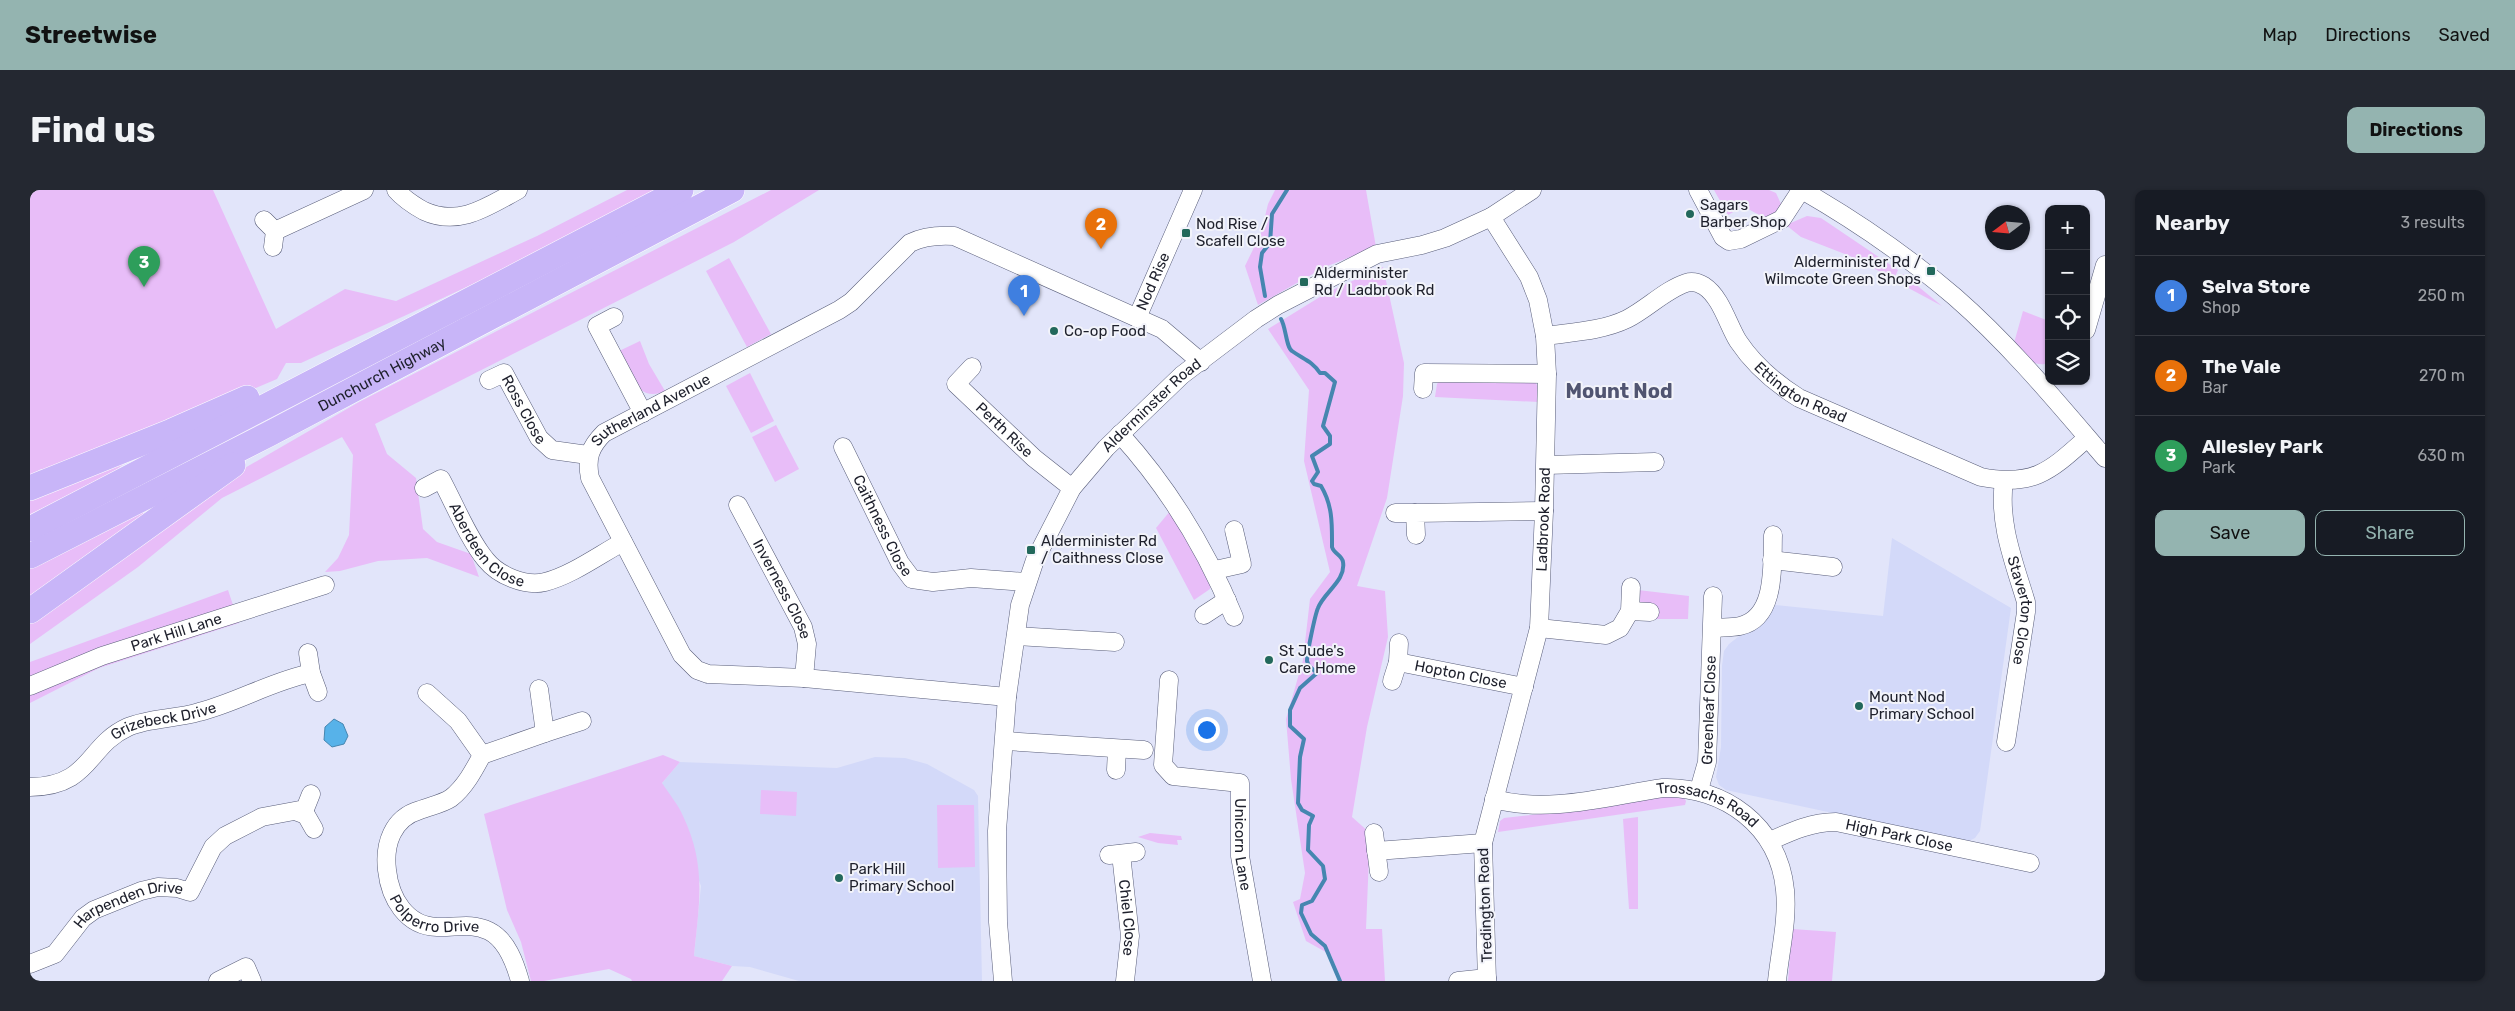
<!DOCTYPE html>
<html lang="en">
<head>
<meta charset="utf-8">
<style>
  body { margin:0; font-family:Rubik,sans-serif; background:#242831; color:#f1f3f6 }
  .controls { position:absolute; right:15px; top:15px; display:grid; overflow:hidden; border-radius:10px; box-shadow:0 1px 4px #0004 }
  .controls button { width:45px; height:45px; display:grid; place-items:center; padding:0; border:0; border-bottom:1px solid #363941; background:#171b24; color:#f1f3f6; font:25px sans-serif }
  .compass { position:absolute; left:1955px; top:15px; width:45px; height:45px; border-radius:50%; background:#171b24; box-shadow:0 1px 4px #0004; rotate:254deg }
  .you { position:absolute; left:1176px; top:539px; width:18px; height:18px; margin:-12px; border:4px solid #fff; border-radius:50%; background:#1a73e8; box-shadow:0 0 0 8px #1a73e833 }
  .badge { display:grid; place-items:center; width:32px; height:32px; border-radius:50%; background:#94b4b0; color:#fff; font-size:16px; font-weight:700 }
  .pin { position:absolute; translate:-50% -41px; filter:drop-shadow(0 1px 2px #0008) }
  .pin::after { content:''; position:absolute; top:26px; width:18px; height:15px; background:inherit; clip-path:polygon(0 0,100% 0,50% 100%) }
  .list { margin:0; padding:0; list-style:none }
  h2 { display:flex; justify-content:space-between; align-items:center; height:65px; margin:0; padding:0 20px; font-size:21px }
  h2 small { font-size:16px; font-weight:400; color:#9ea1a6 }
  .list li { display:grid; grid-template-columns:32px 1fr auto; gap:15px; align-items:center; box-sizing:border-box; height:80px; padding:0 20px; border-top:1px solid #363941 }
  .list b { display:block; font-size:19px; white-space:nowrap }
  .list p { margin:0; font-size:16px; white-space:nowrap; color:#9ea1a6 }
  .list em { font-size:16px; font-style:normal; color:#9ea1a6 }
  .actions { display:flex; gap:10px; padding:15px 20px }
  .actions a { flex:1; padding:11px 0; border:1px solid #94b4b0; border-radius:10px; text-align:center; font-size:18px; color:#94b4b0 }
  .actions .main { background:#94b4b0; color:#111 }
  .icon { flex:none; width:28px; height:28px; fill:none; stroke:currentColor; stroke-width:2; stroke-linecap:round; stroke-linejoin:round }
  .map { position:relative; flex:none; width:2075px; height:791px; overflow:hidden; border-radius:10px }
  header { display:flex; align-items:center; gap:30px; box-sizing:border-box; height:70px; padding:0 25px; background:#94b4b0; color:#111 }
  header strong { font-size:24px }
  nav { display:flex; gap:28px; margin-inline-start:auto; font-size:18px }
  .intro { display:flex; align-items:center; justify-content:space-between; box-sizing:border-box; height:120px; padding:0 30px }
  h1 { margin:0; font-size:35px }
  .button { padding:12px 22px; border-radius:10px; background:#94b4b0; color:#111; font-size:18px; font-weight:700 }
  main { display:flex; gap:30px; padding:0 30px }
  aside { flex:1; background:#171b24; border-radius:10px; box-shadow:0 1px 4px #0004 }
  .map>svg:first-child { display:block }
</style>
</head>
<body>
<header>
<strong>Streetwise</strong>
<nav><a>Map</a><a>Directions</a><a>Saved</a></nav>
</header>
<div class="intro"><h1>Find us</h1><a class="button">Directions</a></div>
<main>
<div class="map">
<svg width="2075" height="791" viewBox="0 0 2075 791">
  <rect width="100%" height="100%" fill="#e2e5fa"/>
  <path fill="#d3d9f9" d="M1862,348L1981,418L1950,641L1945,648L1937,652L1696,600L1689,595L1686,587L1691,557L1692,476L1694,461L1699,454L1708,447L1725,440L1733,432L1745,415L1853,426Z
    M845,567L875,568L897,574L944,600L948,606L952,791H769L720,777L702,776L664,766L671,696L632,593L650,572L807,578Z"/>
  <path fill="#e8bdf8" d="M0,0H183L246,139L315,99L366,111L507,46L597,0H636C516,62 394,117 271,173H256L247,189L35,280L11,279L0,285Z
    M741,0H789L704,52L345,234L357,264L386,288L393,339L407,352L441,364L449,387L397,368L348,371L310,381L295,382L308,368L319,345L323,265L312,247L192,308L108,377L0,454V432L187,294L329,212Z
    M1245,0H1336L1346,57L1295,77L1228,115L1215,76L1231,43L1238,14Z
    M1684,0H1739L1746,3L1751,14C1744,35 1727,25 1714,16L1698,25Z
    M1777,26L1791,28L1868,80L1864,89L1820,66L1771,47L1756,35Z
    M699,68L741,144L717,157L676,81Z
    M1353,77L1374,173L1373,206L1357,308L1327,396L1355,401L1358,447L1337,537L1322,627L1340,643L1336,739H1352L1355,791H1312L1301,765L1276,751L1263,712L1270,709L1275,683L1261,589L1256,529L1273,470L1280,409L1300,382L1274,271L1279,200L1238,139L1298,102Z
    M1873,84L1912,116L1869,93Z
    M1993,121L2019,131V173C2002,179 1994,164 1984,153Z
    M610,151L619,174L635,201C607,214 599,182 587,162Z
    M720,183L744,231L721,243L696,196Z
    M1410,190L1505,192L1508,197L1509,212L1405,207L1407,194Z
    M746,235L769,279L745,292L722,247Z
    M109,262L86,280L0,326V307Z
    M111,320L118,329L0,408V376Z
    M1141,320L1181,393L1180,399L1164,410L1126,338Z
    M198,400L209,433L69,478L0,513V472Z
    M1608,400L1659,406L1658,429H1624L1610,412Z
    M633,565L650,572L632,593C639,604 648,614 653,626C677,676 669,714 664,766L702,776L692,791H602L601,789L579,779L514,791H501L491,752L477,720L454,624Z
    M731,600L767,602L766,626L730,624Z
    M1643,605L1653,606L1656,611L1655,615L1468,642L1470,631L1474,628L1556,619Z
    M907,615H944L945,677L908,678Z
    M1608,627V719H1599L1593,629Z
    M1120,643L1151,646L1152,650H1147L1148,655L1128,653L1108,647Z
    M1762,739L1806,742L1802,791H1758Z"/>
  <path fill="#57b2e9" stroke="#4686b0" d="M304,529L313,534L318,546L314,554L302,557L294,550L295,537Z"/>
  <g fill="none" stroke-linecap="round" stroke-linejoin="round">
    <path stroke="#4686b0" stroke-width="4" d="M1235,106L1230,77L1232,63L1240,53L1242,24L1257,0
      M1251,129C1256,137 1256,157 1262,161C1273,169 1282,171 1290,183H1295L1305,192L1293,236L1300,246V254L1282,266L1288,282L1282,291L1284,294L1291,296C1303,316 1302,335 1302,357C1304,364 1312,365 1313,372C1316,391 1294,402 1288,418C1285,425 1277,463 1277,471L1279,476L1287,483L1270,498L1260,520V536L1274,549L1270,567L1268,613L1272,620L1283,626L1279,635L1278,660L1293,676L1295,689L1282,711L1272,715L1271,723L1281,744L1295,756L1310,791"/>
    <g stroke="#595e7a" stroke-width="19">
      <g id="minor">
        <path d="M366,0C374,9 383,15 394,21C429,37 457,17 488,0"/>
        <path d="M1668,0L1693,47L1699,51L1711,49L1752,29L1771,0"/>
        <path d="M1772,0C1826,31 1877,66 1925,107C1980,155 2027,212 2075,268"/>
        <path d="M234,30L245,41L243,57"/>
        <path d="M245,41L334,0"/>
        <path d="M584,127L567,136L613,223"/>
        <path id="s1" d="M1107,128L1163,0"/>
        <path d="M2056,140L2075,75"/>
        <path id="s2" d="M1515,146C1543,142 1572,141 1597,129C1617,119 1635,100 1656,93C1662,91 1669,93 1674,96C1691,107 1698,135 1708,151C1724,175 1745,193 1769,208L1951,287C2004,297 2020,281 2057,248"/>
        <path id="s3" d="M942,177L926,194L1004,268L1042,298"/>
        <path id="s4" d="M459,190L474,183L509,248L522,260L558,265"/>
        <path d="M1393,199L1394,183L1517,184"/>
        <path d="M1090,244C1138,297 1177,361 1204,427"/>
        <path id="s5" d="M813,257L870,373L882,389L903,392L941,388L996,392"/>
        <path d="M1516,275L1625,272"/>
        <path id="s6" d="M1974,291C1968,333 1984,372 1996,412V422L1976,552"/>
        <path id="s7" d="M394,298L411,289C424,313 439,350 456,370C468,385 495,397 515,392C542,385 569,365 593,352"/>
        <path id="s8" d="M708,315L773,437L777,454L774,488"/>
        <path d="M1365,323H1385"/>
        <path d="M1386,345L1385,323L1514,321"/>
        <path d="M1742,370L1803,377"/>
        <path d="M1185,380L1212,374L1204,340"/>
        <path d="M1600,421L1620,422"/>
        <path d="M1174,425L1197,410"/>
        <path d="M1509,438L1576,445L1590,438L1600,421L1601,397"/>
        <path d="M1683,438C1692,437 1701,438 1710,436C1747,428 1742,373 1743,345"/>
        <path d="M986,446L1085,452"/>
        <path d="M278,463L281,483L288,502"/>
        <path id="s9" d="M1368,472L1494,497"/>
        <path id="s10" d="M1139,490L1133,575L1143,586L1210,593V666L1232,791"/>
        <path d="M1362,491L1368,472L1369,453"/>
        <path id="s11" d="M0,496L72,466L295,395"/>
        <path id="s12" d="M397,503L428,531L452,565C444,580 435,597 421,608C412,614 400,616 390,620C362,628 354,655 357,680C360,708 376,736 407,737C425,738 441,732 459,741C477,750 485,773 490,791"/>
        <path id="s13" d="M977,507L774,488L678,484L667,480L652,465L560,288C556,268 560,257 574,243L809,120L821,112L880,53C894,46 908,45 924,46L1132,139L1171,172"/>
        <path d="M515,543L552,531"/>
        <path d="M975,551L1114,560"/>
        <path d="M452,565L515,543L509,499"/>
        <path d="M1086,580L1087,559"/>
        <path id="s14" d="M0,597C62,596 56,556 98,537C119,528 146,529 169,522C208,512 242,491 281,483"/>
        <path id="s15" d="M1669,600L1677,572L1683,406"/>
        <path id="s16" d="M1464,609C1519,624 1578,606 1633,598C1694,596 1749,636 1755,700C1758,730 1750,761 1747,791"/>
        <path d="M268,622L276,625L284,639"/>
        <path d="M1344,643L1349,682"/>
        <path id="s17" d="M1740,651C1762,641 1782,632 1806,632L2000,673"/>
        <path d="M1346,661L1453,653"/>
        <path id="s18" d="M1091,664L1100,746L1095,791"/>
        <path d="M1079,665L1106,662"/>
        <path id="s19" d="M0,774L25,764L53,728L64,720L111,701L128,697L147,698L160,702L183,657L195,646L232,627L275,619L281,604"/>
        <path d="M188,791L216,777L222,791"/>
        <path id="s20" d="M973,791L968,732L967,641L977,507L990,415L1005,370L1042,298L1076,258L1152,185L1226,129L1248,115L1347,64L1392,55L1415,48L1461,27L1502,0"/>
        <path d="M1428,791L1457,788"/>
        <path id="s21" d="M1457,791L1453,653L1509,438L1514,321L1517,184L1515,146L1508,110L1499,87L1461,27"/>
      </g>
    </g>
    <g stroke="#fff" stroke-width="26">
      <g id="highway">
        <path d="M0,298L142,241L217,208"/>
        <path d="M0,339L651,0"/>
        <path id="s22" d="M0,366L239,244L702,0"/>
        <path d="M0,421L203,275"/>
      </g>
    </g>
    <use href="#minor" stroke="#fff" stroke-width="18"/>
    <use href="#highway" stroke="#c8b5f8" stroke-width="25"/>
  </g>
  <g fill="#22685b" stroke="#f2f3fa" stroke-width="2">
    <circle cx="1660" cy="24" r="5"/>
    <rect x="1151" y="38" width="10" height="10" rx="2.5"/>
    <rect x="1896" y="76" width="10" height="10" rx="2.5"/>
    <rect x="1269" y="87" width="10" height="10" rx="2.5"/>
    <circle cx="1024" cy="141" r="5"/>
    <rect x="996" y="355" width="10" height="10" rx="2.5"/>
    <circle cx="1239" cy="470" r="5"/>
    <circle cx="1829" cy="516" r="5"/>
    <circle cx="809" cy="688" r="5"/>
  </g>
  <g text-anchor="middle" stroke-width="4" stroke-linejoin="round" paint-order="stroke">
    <g font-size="15" fill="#1e202c" stroke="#f2f3fa" text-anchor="start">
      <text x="1670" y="20">Sagars<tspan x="1670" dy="17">Barber Shop</tspan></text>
      <text x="1166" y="39">Nod Rise /<tspan x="1166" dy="17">Scafell Close</tspan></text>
      <text x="1891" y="77" text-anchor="end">Alderminister Rd /<tspan x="1891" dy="17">Wilmcote Green Shops</tspan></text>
      <text x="1284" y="88">Alderminister<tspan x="1284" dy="17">Rd / Ladbrook Rd</tspan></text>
      <text x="1034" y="146">Co-op Food</text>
      <text x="1011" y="356">Alderminister Rd<tspan x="1011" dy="17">/ Caithness Close</tspan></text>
      <text x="1249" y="466">St Jude's<tspan x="1249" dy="17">Care Home</tspan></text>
      <text x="1839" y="512">Mount Nod<tspan x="1839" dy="17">Primary School</tspan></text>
      <text x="819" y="684">Park Hill<tspan x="819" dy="17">Primary School</tspan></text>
    </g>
    <g font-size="15" fill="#1e202c" stroke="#f2f3fa">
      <text dy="5" stroke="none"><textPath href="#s1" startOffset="40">Nod Rise</textPath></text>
      <text dy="5" stroke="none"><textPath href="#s22" startOffset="396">Dunchurch Highway</textPath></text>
      <text dy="5" stroke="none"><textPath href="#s2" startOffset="320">Ettington Road</textPath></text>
      <text dy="5" stroke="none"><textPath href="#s20" startOffset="621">Alderminster Road</textPath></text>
      <text dy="5" stroke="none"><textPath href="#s4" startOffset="58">Ross Close</textPath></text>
      <text dy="5" stroke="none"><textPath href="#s13" startOffset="634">Sutherland Avenue</textPath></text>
      <text dy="5" stroke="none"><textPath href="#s3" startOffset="90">Perth Rise</textPath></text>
      <text dy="5" stroke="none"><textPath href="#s21" startOffset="469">Ladbrook Road</textPath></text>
      <text dy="5" stroke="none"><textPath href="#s5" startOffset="88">Caithness Close</textPath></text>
      <text dy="5" stroke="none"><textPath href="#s7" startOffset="102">Aberdeen Close</textPath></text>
      <text dy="5" stroke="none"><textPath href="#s8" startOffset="95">Inverness Close</textPath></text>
      <text dy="5" stroke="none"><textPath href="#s6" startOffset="132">Staverton Close</textPath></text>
      <text dy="5" stroke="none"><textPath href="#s11" startOffset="156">Park Hill Lane</textPath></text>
      <text dy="5" stroke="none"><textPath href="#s9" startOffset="64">Hopton Close</textPath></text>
      <text dy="5" stroke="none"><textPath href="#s15" startOffset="81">Greenleaf Close</textPath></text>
      <text dy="5" stroke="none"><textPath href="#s14" startOffset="155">Grizebeck Drive</textPath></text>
      <text dy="5" stroke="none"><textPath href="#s16" startOffset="219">Trossachs Road</textPath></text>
      <text dy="5" stroke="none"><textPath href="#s17" startOffset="134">High Park Close</textPath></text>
      <text dy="5" stroke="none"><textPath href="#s10" startOffset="229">Unicorn Lane</textPath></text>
      <text transform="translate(1455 715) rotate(-92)" y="5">Tredington Road</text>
      <text dy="5" stroke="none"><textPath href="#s12" startOffset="321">Polperro Drive</textPath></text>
      <text dy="5" stroke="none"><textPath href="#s19" startOffset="121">Harpenden Drive</textPath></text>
      <text dy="5" stroke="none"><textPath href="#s18" startOffset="64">Chiel Close</textPath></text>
    </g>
    <g font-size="20" font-weight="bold" fill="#515571" stroke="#f2f3fa">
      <text x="1589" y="208">Mount Nod</text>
    </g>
  </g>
</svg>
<div class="controls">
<button>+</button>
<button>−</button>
<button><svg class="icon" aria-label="locate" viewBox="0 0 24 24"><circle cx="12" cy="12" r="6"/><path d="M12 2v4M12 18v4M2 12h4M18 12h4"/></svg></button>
<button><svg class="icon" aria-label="layers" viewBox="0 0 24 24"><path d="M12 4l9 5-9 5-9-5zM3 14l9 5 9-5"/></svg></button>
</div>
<svg class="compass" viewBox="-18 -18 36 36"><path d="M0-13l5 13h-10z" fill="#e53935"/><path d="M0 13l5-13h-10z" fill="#9ea1a6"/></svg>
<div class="you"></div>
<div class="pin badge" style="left:994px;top:126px;background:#3f7fe0">1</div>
<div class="pin badge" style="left:1071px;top:59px;background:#e8710a">2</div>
<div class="pin badge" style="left:114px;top:97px;background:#2e9e5b">3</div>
</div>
<aside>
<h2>Nearby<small>3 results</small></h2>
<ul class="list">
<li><span class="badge" style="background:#3f7fe0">1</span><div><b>Selva Store</b><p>Shop</p></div><em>250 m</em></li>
<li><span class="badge" style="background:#e8710a">2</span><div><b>The Vale</b><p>Bar</p></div><em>270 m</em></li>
<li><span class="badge" style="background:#2e9e5b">3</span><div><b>Allesley Park</b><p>Park</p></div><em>630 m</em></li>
</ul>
<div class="actions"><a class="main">Save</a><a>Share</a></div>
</aside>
</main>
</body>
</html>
